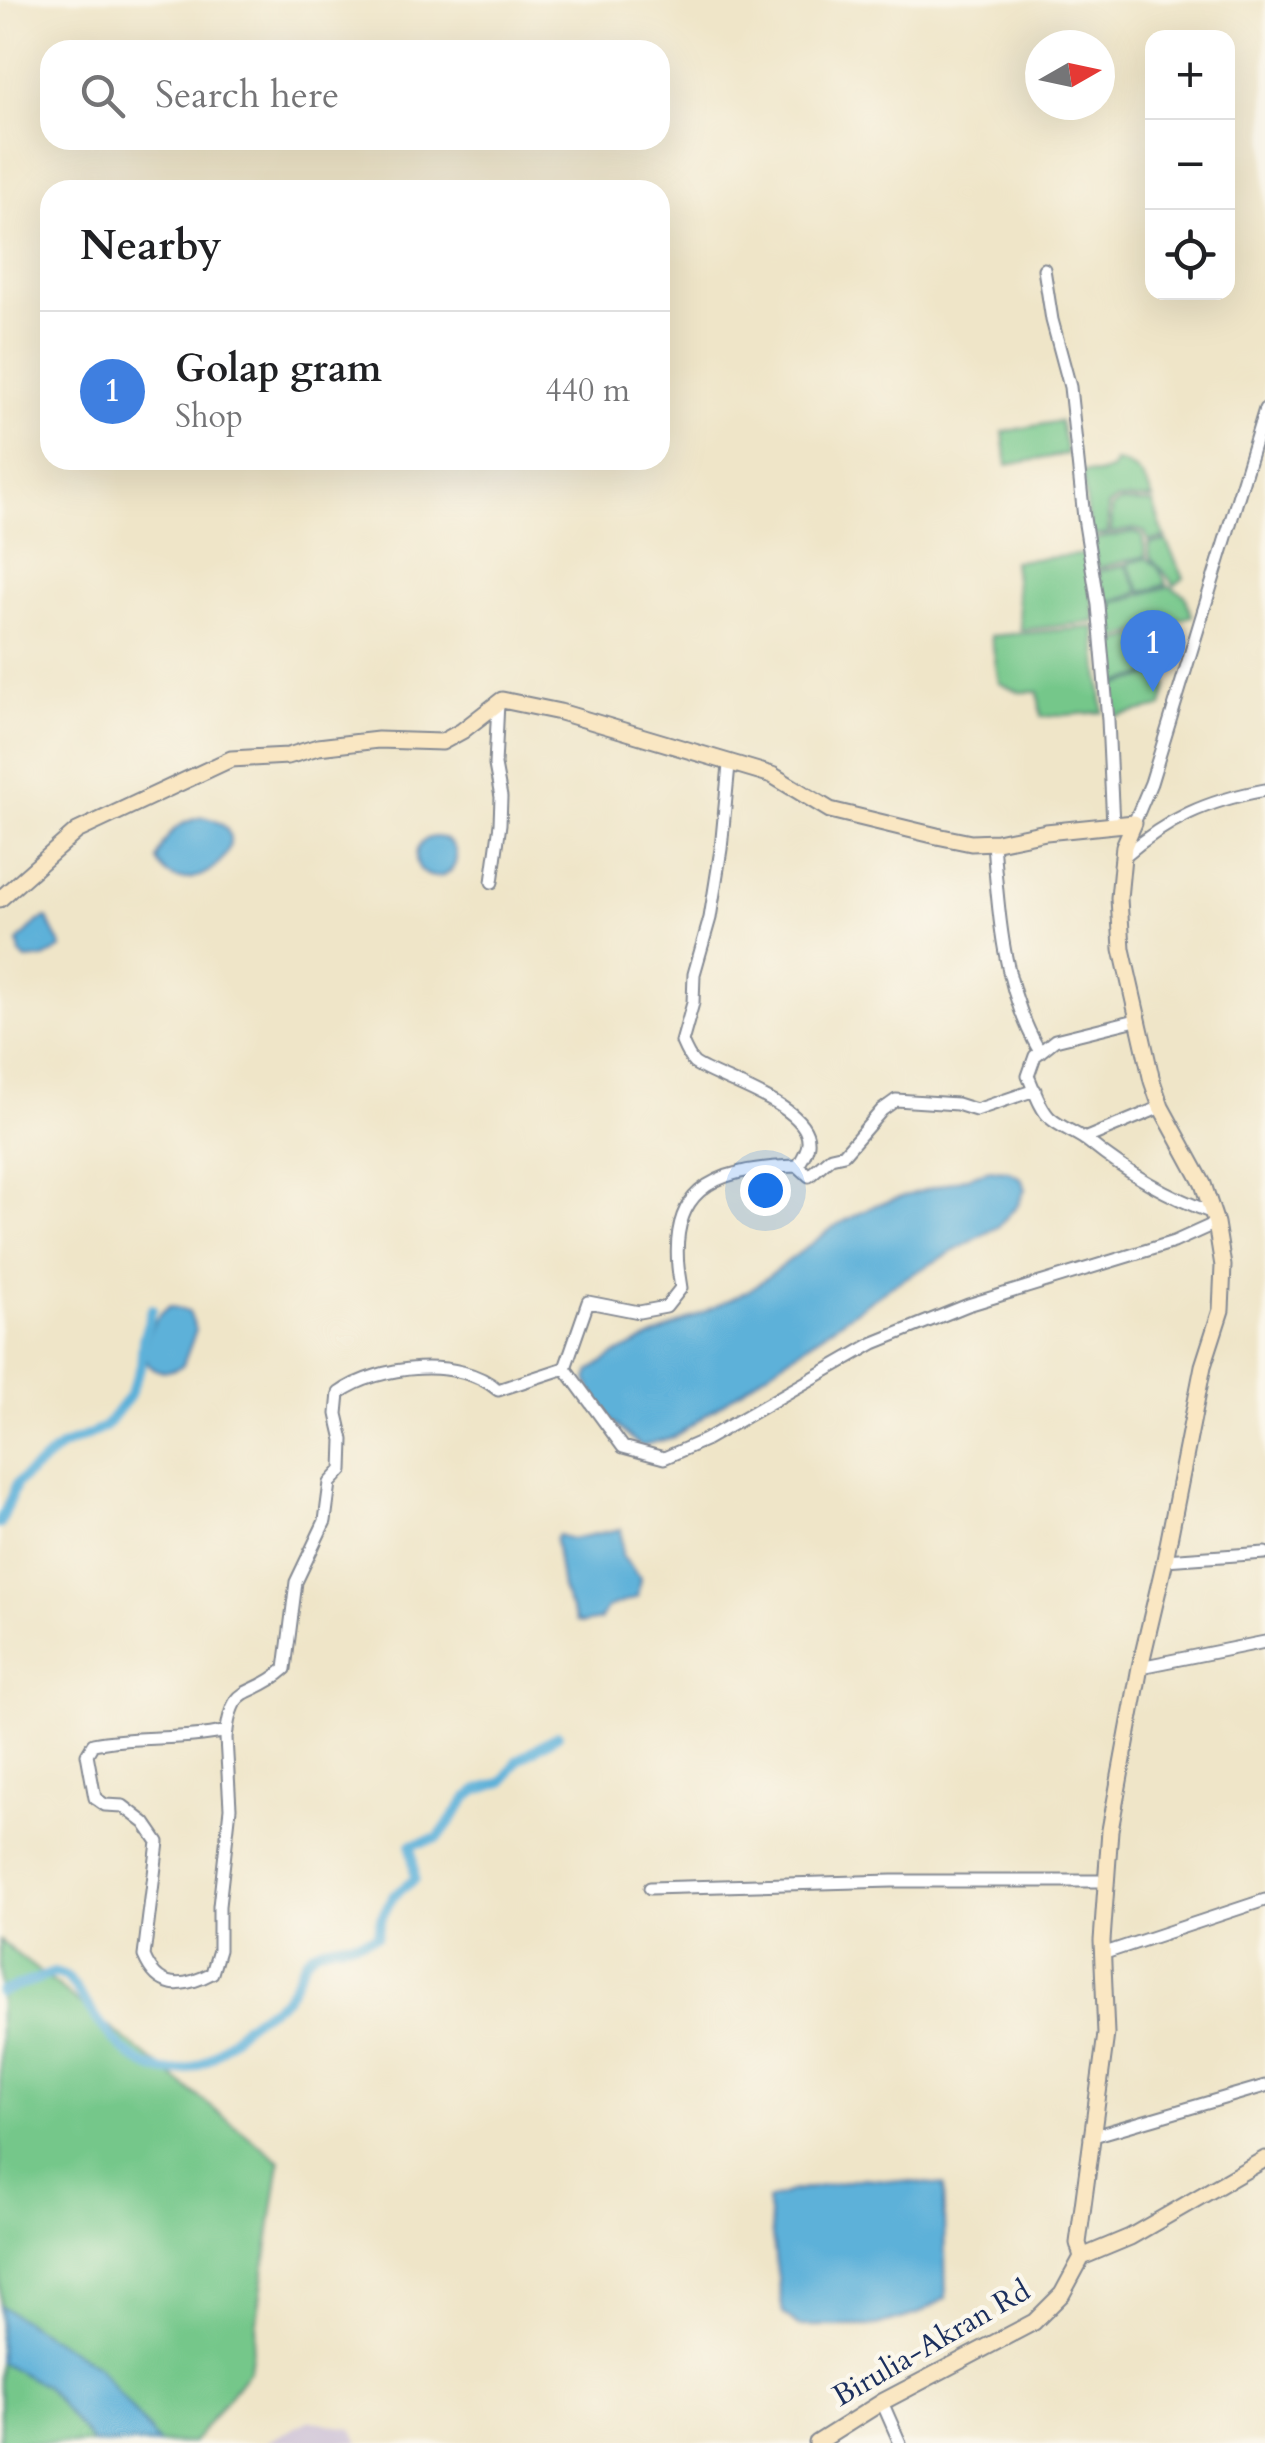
<!DOCTYPE html>
<html lang="en">
<head>
<meta charset="utf-8">
<style>
  body { margin:0; font-family:Cardo,serif; background:#f2f2f2; color:#202124 }
  .controls { position:absolute; right:30px; top:30px; display:grid; overflow:hidden; border-radius:20px; box-shadow:0 10px 40px #0002 }
  .controls button { width:90px; height:90px; display:grid; place-items:center; padding:0; border:0; border-bottom:2px solid #e0e0e0; background:#fff; color:#202124; font:50px sans-serif }
  .compass { position:absolute; left:1025px; top:30px; width:90px; height:90px; border-radius:50%; background:#fff; box-shadow:0 10px 40px #0002; rotate:81deg }
  .you { position:absolute; left:765px; top:1190px; width:35px; height:35px; margin:-25px; border:8px solid #fff; border-radius:50%; background:#1a73e8; box-shadow:0 0 0 15px #1a73e833 }
  .badge { display:grid; place-items:center; width:65px; height:65px; border-radius:50%; background:#d93025; color:#fff; font-size:32px; font-weight:700 }
  .pin { position:absolute; translate:-50% -82px; filter:drop-shadow(0 2px 5px #0008) }
  .pin::after { content:''; position:absolute; top:52px; width:35px; height:30px; background:inherit; clip-path:polygon(0 0,100% 0,50% 100%) }
  .list { margin:0; padding:0; list-style:none }
  h2 { display:flex; justify-content:space-between; align-items:center; height:130px; margin:0; padding:0 40px; font-size:42px }
  h2 small { font-size:32px; font-weight:400; color:#757577 }
  .list li { display:grid; grid-template-columns:65px 1fr auto; gap:30px; align-items:center; box-sizing:border-box; height:160px; padding:0 40px; border-top:2px solid #e0e0e0 }
  .list b { display:block; font-size:38px; white-space:nowrap }
  .list p { margin:0; font-size:32px; white-space:nowrap; color:#757577 }
  .list em { font-size:32px; font-style:normal; color:#757577 }
  .icon { flex:none; width:55px; height:55px; fill:none; stroke:currentColor; stroke-width:2; stroke-linecap:round; stroke-linejoin:round }
  .map { position:relative; flex:none; width:1265px; height:2443px; overflow:hidden }
  .search { position:absolute; background:#fff; box-shadow:0 10px 40px #0002; left:40px; top:40px; width:630px; height:110px; display:flex; align-items:center; gap:25px; box-sizing:border-box; padding:0 35px; border-radius:30px; color:#757577; font-size:38px }
  .panel { position:absolute; background:#fff; box-shadow:0 10px 40px #0002; left:40px; top:180px; width:630px; height:290px; border-radius:30px }
  .map>svg:first-child { display:block }
</style>
</head>
<body>
<div class="map">
<svg width="1265" height="2443" viewBox="0 0 1265 2443">
  <rect width="100%" height="100%" fill="#fbf7ec"/>
  <filter id="ink" filterUnits="userSpaceOnUse"><feTurbulence type="fractalNoise" baseFrequency=".01" numOctaves="2"/><feDisplacementMap in="SourceGraphic" scale="20" xChannelSelector="R" yChannelSelector="G"/><feConvolveMatrix kernelMatrix="1 2 1 2 8 2 1 2 1" color-interpolation-filters="sRGB"/></filter>
  <filter id="wash" filterUnits="userSpaceOnUse"><feTurbulence type="fractalNoise" baseFrequency=".0048" numOctaves="4" result="noise"/><feDisplacementMap in="SourceGraphic" scale="40" xChannelSelector="R" yChannelSelector="G"/><feGaussianBlur stdDeviation="2.25" result="paint"/><feColorMatrix in="noise" values="0 0 0 0 0 0 0 0 0 0 0 0 0 0 0 0 0 1.4 0 .05"/><feComposite in="paint" operator="in"/></filter>
  <g filter="url(#wash)">
    <rect width="100%" height="100%" fill="#efe5c8"/>
    <path fill="#cbbfd5" d="M310,2420L352,2429L359,2443H264Z"/>
    <path fill="#75c78a" stroke="#487b74" stroke-width="2.5" d="M1060,421L1067,454L1007,465L1003,432Z
      M1115,462C1137,465 1146,480 1153,499H1118L1108,506V534L1091,536L1082,472L1099,474L1112,469Z
      M1120,502L1153,503L1165,538L1148,541L1145,532L1134,529L1111,533L1112,508Z
      M1133,532L1142,535L1146,556L1097,568L1092,540Z
      M1166,541L1184,578L1175,585L1150,557L1148,544Z
      M1087,554L1096,622L1021,630L1013,561Z
      M1146,558L1157,566L1167,584L1142,592L1127,564Z
      M1125,565L1140,592L1103,604L1098,571Z
      M1170,586L1185,595L1192,616L1110,640L1107,634L1104,606Z
      M1095,627L1103,712L1041,717L1038,692H1020L999,683L991,636Z
      M1156,631L1163,670L1109,685L1105,645Z
      M1164,672L1167,685L1162,707L1112,717L1110,687Z
      M0,1941L280,2161L250,2369L193,2443H0Z"/>
    <path fill="#5db1d9" stroke="#3c709c" stroke-width="2.5" d="M203,817C275,832 183,916 157,860C165,834 177,822 203,817Z
      M416 857a20 20 0 1 1 40 0a20 20 0 1 1-40 0Z
      M47,918L62,948L44,958L26,960L20,954L18,942L38,921Z
      M990,1170L1008,1171L1021,1178L1025,1189L1018,1204L999,1226L891,1286L674,1437L641,1446C617,1427 597,1409 587,1380L590,1371L614,1355L750,1290L835,1226L876,1205Z
      M170,1306L189,1312L196,1330L183,1365C171,1373 156,1374 147,1363C141,1343 153,1316 170,1306Z
      M621,1529L622,1556L640,1578L637,1597L607,1608L600,1620L582,1623L576,1621L562,1588L555,1539L558,1535L571,1539Z
      M864,2178L943,2185L946,2298L918,2314L876,2326H798L783,2313L767,2200L790,2192Z
      M0,2306L97,2366L159,2443H93L45,2386L0,2362Z"/>
    <g fill="none" stroke-linecap="round" stroke-linejoin="round">
      <path stroke="#5db1d9" stroke-width="10" d="M0,1524L17,1483L61,1447L104,1428L129,1397L141,1366L143,1339L152,1309
        M0,1992L54,1973L67,1977C100,2020 139,2100 206,2061C224,2050 235,2032 252,2020C262,2013 275,2008 284,1999C297,1987 300,1957 318,1949C331,1943 358,1944 377,1936L381,1918L393,1896L415,1879L411,1845L438,1838L467,1798L478,1790L503,1782L518,1760L558,1735"/>
    </g>
  </g>
  <g filter="url(#ink)">
    <g fill="none" stroke-linecap="round" stroke-linejoin="round">
      <g stroke="#858a93" stroke-width="15">
        <path id="street" d="M1044,269L1052,320L1070,387L1084,518L1098,605L1108,720L1113,825
          M1134,823L1151,783L1265,409
          M993,842C998,913 1003,989 1040,1052
          M1123,857C1169,818 1206,801 1265,790
          M492,882L500,824L501,797L495,765L498,702
          M1136,1020L1055,1040L1035,1056L1028,1076C1034,1089 1040,1109 1050,1118C1061,1128 1078,1133 1090,1143C1126,1172 1169,1197 1213,1213
          M1084,1139L1161,1107
          M798,1166L809,1176L831,1157L844,1154L882,1110L896,1100L957,1104L976,1110L1035,1090
          M565,1368L588,1302L639,1312L666,1307L681,1288C663,1191 709,1168 798,1166C802,1159 807,1152 808,1144C812,1105 718,1080 694,1063C689,1058 685,1049 682,1042L693,1003L694,974L710,918L721,849L729,765
          M1165,1560L1265,1553
          M1140,1667L1265,1642
          M227,1731C183,1741 138,1735 93,1744L87,1754L95,1798L105,1805L123,1806L145,1823L158,1842L144,1956C158,1990 182,1989 212,1973L219,1950V1906L230,1808L226,1738C232,1679 249,1701 285,1669L296,1582L325,1521L330,1483L342,1470L343,1440L337,1414L339,1393C378,1365 460,1356 498,1390L565,1368L623,1447L664,1458L705,1440L874,1343L968,1305L1174,1242L1216,1223
          M650,1888L892,1881H1107
          M1102,1954L1265,1900
          M1090,2137L1265,2086
          M882,2402L900,2443"/>
      </g>
      <g stroke="#858a93" stroke-width="19">
        <path id="secondary" d="M0,899L77,831L231,759L288,756L318,747L378,740L442,742L462,731L502,700L560,712L772,775L830,810L937,836L971,843L997,842L1046,832L1134,823L1124,846L1119,898L1122,949L1152,1081L1161,1107L1203,1184L1216,1223L1223,1266L1221,1310L1203,1366L1165,1560L1140,1667L1110,1830L1102,1941L1106,2034L1078,2243L1082,2257
          M817,2443L882,2402L1034,2322L1062,2294L1082,2257L1130,2237L1265,2159"/>
      </g>
      <use href="#street" stroke="#fff" stroke-width="11"/>
      <use href="#secondary" stroke="#fae7c3" stroke-width="15"/>
    </g>
  </g>
  <g text-anchor="middle" stroke-width="9" stroke-linejoin="round" paint-order="stroke">
    <g font-size="30" fill="#1b2f5e" stroke="#fbf7ec">
      <text transform="translate(931 2343) rotate(-30)" y="10">Birulia-Akran Rd</text>
    </g>
  </g>
</svg>
<div class="controls">
<button>+</button>
<button>−</button>
<button><svg class="icon" aria-label="locate" viewBox="0 0 24 24"><circle cx="12" cy="12" r="6"/><path d="M12 2v4M12 18v4M2 12h4M18 12h4"/></svg></button>
</div>
<svg class="compass" viewBox="-18 -18 36 36"><path d="M0-13l5 13h-10z" fill="#e53935"/><path d="M0 13l5-13h-10z" fill="#757577"/></svg>
<div class="you"></div>
<div class="pin badge" style="left:1153px;top:692px;background:#3f7fe0">1</div>
<div class="search"><svg class="icon" aria-label="search" viewBox="0 0 24 24"><circle cx="10" cy="10" r="6"/><path d="M15 15l6 6"/></svg>Search here</div>
<section class="panel">
<h2>Nearby<small></small></h2>
<ul class="list">
<li><span class="badge" style="background:#3f7fe0">1</span><div><b>Golap gram</b><p>Shop</p></div><em>440 m</em></li>
</ul>
</section>
</div>
</body>
</html>
